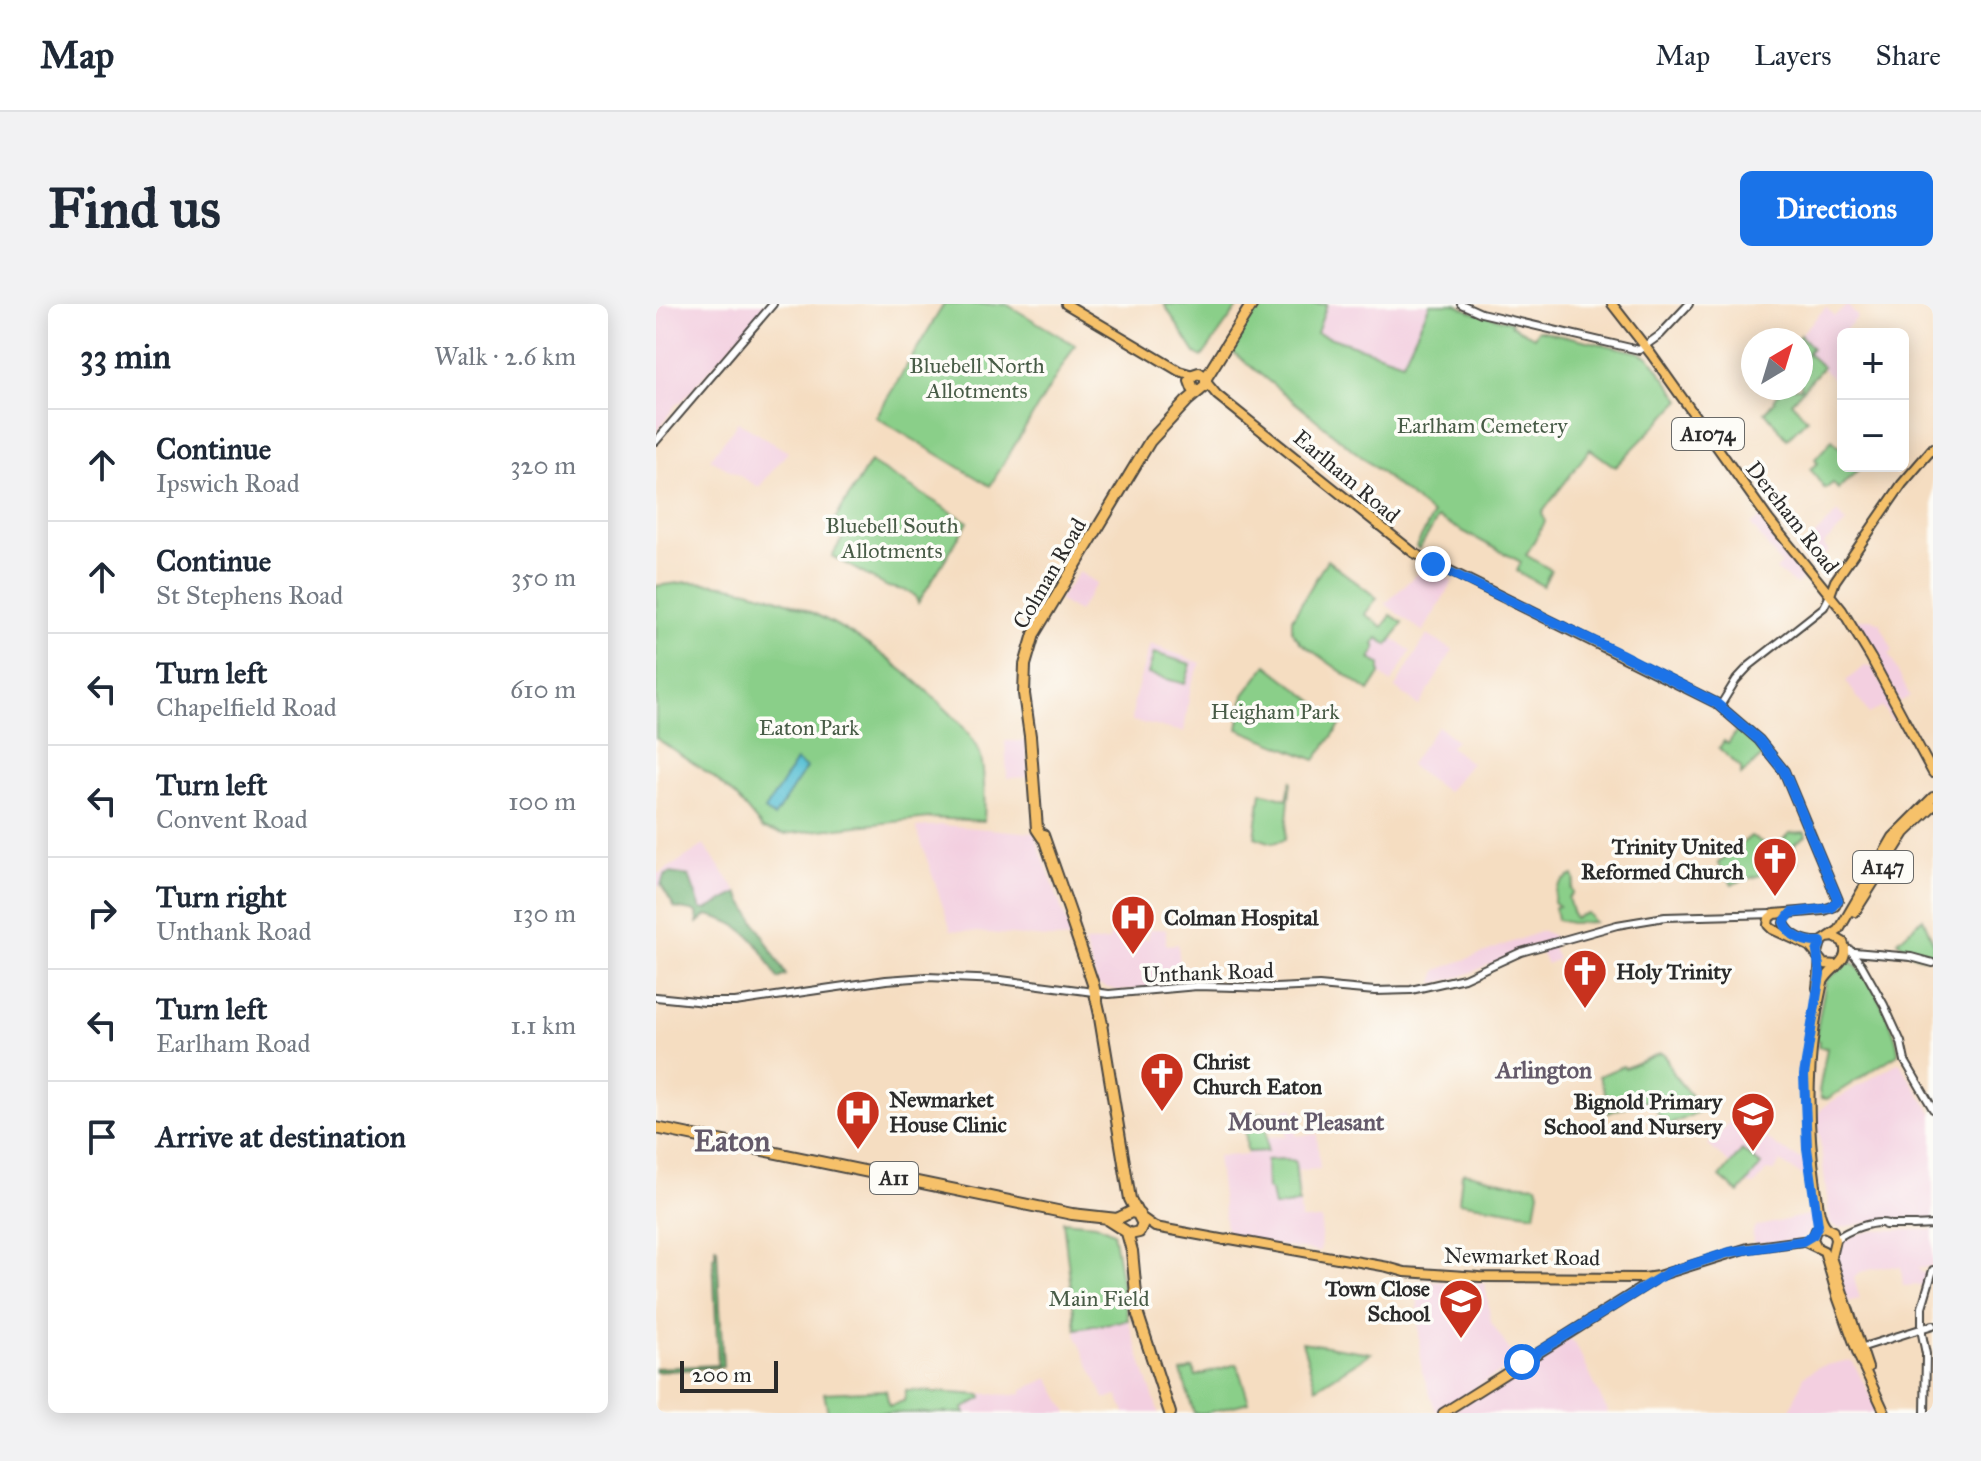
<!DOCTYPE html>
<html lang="en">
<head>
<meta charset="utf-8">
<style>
  body { margin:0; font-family:"IM FELL Great Primer",serif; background:#f2f2f3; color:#1f2937 }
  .controls { position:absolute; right:24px; top:24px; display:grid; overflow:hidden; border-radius:12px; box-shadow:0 4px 20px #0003 }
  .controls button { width:72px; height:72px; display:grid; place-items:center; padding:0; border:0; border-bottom:2px solid #e0e1e3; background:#fff; color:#1f2937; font:40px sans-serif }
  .compass { position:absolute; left:1085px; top:24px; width:72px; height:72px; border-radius:50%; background:#fff; box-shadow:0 4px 20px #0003; rotate:38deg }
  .scale { position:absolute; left:24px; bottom:20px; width:98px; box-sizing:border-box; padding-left:8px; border:4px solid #2b2b2b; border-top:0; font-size:22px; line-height:28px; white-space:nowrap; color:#2b2b2b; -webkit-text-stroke:6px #fdfcf7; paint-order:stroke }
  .stop { position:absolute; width:24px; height:24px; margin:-18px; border:6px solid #1a73e8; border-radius:50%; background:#fff }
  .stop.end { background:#1a73e8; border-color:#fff; box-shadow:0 2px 8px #0008 }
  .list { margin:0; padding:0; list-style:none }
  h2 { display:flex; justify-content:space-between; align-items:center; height:104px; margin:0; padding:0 32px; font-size:34px }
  h2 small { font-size:26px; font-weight:400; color:#747a83 }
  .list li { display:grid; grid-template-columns:52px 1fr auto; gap:24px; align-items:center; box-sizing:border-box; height:112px; padding:0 32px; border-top:2px solid #e0e1e3 }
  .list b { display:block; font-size:30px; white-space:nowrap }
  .list p { margin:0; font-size:26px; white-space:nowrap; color:#747a83 }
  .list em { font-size:26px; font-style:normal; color:#747a83 }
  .icon { flex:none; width:44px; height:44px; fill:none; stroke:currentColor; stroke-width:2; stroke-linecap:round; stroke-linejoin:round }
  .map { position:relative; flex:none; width:1277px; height:1109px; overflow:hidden; border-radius:12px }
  header { display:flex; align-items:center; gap:48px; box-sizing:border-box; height:112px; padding:0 40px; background:#fff; border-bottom:2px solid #e0e1e3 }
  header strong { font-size:38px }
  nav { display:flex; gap:44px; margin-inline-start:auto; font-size:28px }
  .intro { display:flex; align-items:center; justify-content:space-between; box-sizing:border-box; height:192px; padding:0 48px }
  h1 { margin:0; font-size:56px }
  .button { padding:20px 36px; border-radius:12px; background:#1a73e8; color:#fff; font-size:28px; font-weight:700 }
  main { display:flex; gap:48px; padding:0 48px }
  aside { flex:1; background:#fff; border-radius:12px; box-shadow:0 4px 20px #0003 }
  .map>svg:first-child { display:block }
</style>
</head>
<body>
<header>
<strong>Map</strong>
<nav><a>Map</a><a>Layers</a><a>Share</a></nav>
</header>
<div class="intro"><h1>Find us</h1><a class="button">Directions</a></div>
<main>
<aside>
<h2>33 min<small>Walk · 2.6 km</small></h2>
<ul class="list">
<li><svg class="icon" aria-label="ahead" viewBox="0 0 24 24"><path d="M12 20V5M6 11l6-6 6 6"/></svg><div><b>Continue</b><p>Ipswich Road</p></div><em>320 m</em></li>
<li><svg class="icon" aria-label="ahead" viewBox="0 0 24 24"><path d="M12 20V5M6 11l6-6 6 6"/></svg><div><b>Continue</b><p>St Stephens Road</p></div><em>350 m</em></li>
<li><svg class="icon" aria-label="left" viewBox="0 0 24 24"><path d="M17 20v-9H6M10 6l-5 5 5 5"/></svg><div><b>Turn left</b><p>Chapelfield Road</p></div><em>610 m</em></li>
<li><svg class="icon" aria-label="left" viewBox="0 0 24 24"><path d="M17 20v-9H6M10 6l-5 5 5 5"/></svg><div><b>Turn left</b><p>Convent Road</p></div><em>100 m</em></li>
<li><svg class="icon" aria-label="right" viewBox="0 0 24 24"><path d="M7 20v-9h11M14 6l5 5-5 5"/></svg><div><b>Turn right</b><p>Unthank Road</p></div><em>130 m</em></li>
<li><svg class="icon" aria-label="left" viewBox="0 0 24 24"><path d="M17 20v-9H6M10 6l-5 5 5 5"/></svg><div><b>Turn left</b><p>Earlham Road</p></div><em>1.1 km</em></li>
<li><svg class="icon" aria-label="arrive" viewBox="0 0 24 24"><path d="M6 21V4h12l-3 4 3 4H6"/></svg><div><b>Arrive at destination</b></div></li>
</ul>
</aside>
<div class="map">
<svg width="1277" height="1109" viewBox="0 0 1277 1109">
  <rect width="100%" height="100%" fill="#fdfcf7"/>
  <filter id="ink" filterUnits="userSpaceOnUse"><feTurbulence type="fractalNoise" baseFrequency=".0125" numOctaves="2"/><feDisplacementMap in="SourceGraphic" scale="16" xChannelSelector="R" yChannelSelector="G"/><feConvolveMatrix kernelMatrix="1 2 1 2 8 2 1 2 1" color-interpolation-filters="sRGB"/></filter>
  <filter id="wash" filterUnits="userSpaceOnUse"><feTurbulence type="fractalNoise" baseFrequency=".006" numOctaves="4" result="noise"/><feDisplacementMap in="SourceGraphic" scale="32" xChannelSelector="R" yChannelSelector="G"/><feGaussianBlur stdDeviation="1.8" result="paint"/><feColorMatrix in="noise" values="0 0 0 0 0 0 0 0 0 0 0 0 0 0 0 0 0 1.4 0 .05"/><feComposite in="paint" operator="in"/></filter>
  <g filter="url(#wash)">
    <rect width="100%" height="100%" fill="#f5ddc1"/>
    <path fill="#f3cfe0" d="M0,0H112L26,97L21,99L0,129Z
      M671,0H774L747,58L660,28Z
      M1191,1L1202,13L1189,26L1191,30H1187V85L1151,49L1156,44L1144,31L1170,3L1178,12Z
      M82,118L132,148L103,183L54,155Z
      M1182,208L1190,219L1167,241L1173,247L1156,262L1143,247Z
      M1104,214L1151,271L1140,281L1120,266L1125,260L1095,221Z
      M769,262L797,277L767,328L729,300Z
      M423,268L441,279L422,308L402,296Z
      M1200,315H1215L1224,319L1237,347L1233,350L1254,392L1244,398L1198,316Z
      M771,331L797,346L763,402L739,384Z
      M721,334H736L755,347L735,379L724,370V360L714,355Z
      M494,340L545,359L535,381L528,428L476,417L478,396Z
      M1209,362L1216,363L1243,411L1237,418L1226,403L1213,410L1190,377Z
      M782,422L800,436L794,443L815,459L791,488L753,461Z
      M349,437H368L370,439L372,473L351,474Z
      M286,521L378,529L417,636L295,626L260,523Z
      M48,541L82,589L46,607L6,582L0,583V567L3,570Z
      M485,625V634L492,635L493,625H510V641L522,640L524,663L535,662L536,680L463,687L442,681L428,639L453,637V633L457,631L453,626Z
      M886,627L896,631L900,641L896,642L902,655L891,660L880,640L807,672L777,680L781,666Z
      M1243,758L1277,810V917L1233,915L1181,924L1174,920L1163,827V809L1168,802Z
      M637,804L640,832L661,830L664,865L642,866L645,916H666L664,948L571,933L561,852L591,851L588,809H610L611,833L630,832L629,805Z
      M1087,805L1100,825L1123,844L1149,857L1150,874L1124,858L1119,867L1111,866L1099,881L1092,880L1084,890L1064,873L1074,860L1052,841Z
      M1156,910V923L1150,932L1143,936L1100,940L1097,938V927L1099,923Z
      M1221,926H1277V957L1275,963H1262L1266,969H1271L1268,981L1247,982L1245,963L1230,962L1204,968L1198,974L1204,995L1194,997L1191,996L1177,946L1182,934Z
      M767,977L829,979L835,1018L861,1058L780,1108L766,1067L764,1050L761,980L767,981Z
      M472,1016L490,1072L503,1109H469L462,1092L449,1095L420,1032V1025Z
      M914,1034L920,1041L952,1109H794Z
      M1193,1056L1197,1058L1223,1109H1133L1148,1072L1162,1063Z
      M393,1074L412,1109H172L168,1089L230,1086L233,1102L248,1097L250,1086L357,1091L367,1089L366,1086Z"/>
    <path fill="#8acf89" stroke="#5a7d5a" stroke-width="2" d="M288,0H350L419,41L334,182L220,113Z
      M508,0H584L546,53L539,49Z
      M600,0H671L661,29L747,58L774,0H800L814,7L856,18L855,21L878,33L882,26L982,48L993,53L1025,96L959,163L934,145L886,209L889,218L870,251L895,266L887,282L861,267L865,258L782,214L763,245L760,243L777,211L572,44Z
      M1144,31L1156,44L1151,49L1167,63L1135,98L1151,115L1131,135L1109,108L1119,97L1118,95L1126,86L1124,84H1145V36H1140Z
      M1176,136L1187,147V162H1206L1182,185L1177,179L1169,185L1154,165L1162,159L1159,155Z
      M214,158L312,218L262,299L259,292L252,287L232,283L176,252L192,225L178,217Z
      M671,256L721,294L709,310L727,323L735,311L747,319L732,341L722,334L718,340L720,344L714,355L724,360V370L713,387L645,339L636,328V315Z
      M31,278C123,280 204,327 271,387C291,406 310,422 322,445C329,458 329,501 328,517L273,514L128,530L107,525L81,494L55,471L0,434V282Z
      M498,349L535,360L529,380L492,370Z
      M611,361L686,419L659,456L582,425L588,391Z
      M1083,423L1110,449L1085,471V464L1063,444L1068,437L1072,440Z
      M635,476L629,536L616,539L599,533L605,488L631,495Z
      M1149,528L1150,532L1138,540L1142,559L1076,580L1062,559L1095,532L1109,540H1123L1133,529Z
      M917,571L919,576L915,585L917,588L912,594L918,614L931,609L938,618L915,619L901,616L899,603L903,602L898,598C898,584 904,577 917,571Z
      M1267,614L1277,638V653C1261,656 1252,649 1242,637Z
      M1194,658C1211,663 1244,732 1242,750L1171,795L1165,794L1163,787L1171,744L1162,743L1163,737L1159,736L1170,676Z
      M1004,749L1009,751L1017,770L1044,803L1043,808L1009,823L1000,805L988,796L952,809L953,799L943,772L967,762L969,764Z
      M588,809H610L611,847L591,848Z
      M1086,846L1105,861L1083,889L1064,873Z
      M629,855L639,857L643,899L618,903L615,887L611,885L610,856Z
      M808,868L854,879L881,881L883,888L879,910L803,898L806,870Z
      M407,917L440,920L457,928L472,1016L420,1025Z
      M646,1038L715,1049L660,1084Z
      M581,1060L593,1098L550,1109H538L525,1068L537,1064L540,1072Z
      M230,1086L233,1102L248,1097L250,1086L325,1091L326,1094L307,1105L309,1109H172L168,1089Z"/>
    <path fill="#6fb275" stroke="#4d6e50" stroke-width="2" d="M14,569L33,572L45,605L50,606L82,589L130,671L122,675C103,640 92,620 51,611L42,619L41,608L19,604L5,581L8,572Z
      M59,943L61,944L67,1063L0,1068V1064L62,1061L57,953L59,952Z"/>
    <path fill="#57c0d4" stroke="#417680" stroke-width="2" d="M140,457L150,464L118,513L109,506Z"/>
  </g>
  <g filter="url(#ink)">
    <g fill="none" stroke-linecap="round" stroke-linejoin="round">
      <g stroke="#494642" stroke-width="10">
        <path id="minor" d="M805,0L825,9L983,46L1004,31L1033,0
          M0,137L117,0
          M1064,402L1080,376L1093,362L1168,303L1174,291
          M1194,646L1205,660L1228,701L1245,738L1249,757L1277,805
          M1198,648L1255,653L1277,659
          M0,693L49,698H79L230,676L271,673L345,676L453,690L541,682L619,684L663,682L719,687L755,686L808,674L865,648L961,621L1009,613L1118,610
          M1229,921H1260
          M1257,922L1277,921
          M1179,936C1191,926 1217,916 1232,920
          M1204,1044L1277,1021
          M1269,1109L1270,1050L1266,1030V1003L1277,966"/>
      </g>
      <g stroke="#494642" stroke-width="12">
        <path id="major" d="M410,0L523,67L537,71
          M956,0L995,50L1113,216L1186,306L1215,354L1277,469
          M551,79L561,91L758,249L1060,399L1103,436L1128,467L1182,596L1179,602L1168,606L1118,610L1113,614L1112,621L1116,625L1153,642L1168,660L1181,661
          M1174,291L1179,277L1246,180L1277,144
          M1199,608L1249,529L1277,502
          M1128,619C1134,633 1151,639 1165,638
          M1161,652L1165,638L1183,626L1237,533L1277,493
          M1161,684L1164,657
          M485,913L499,923L570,936
          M1171,923C1162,914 1162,895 1160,882C1150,811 1151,748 1167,678C1175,662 1196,658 1187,638L1178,633L1171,634
          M568,936L574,935L732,963
          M1160,941L1157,935L1160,926L1168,923L1177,927L1179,936L1175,953L1212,1064
          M731,963L749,968L824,973L988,974L1002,972L1092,944L1147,937L1168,947L1182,995L1203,1053L1229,1109
          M787,1109L998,976"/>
      </g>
      <g stroke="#494642" stroke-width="14">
        <path id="highway" d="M550,74L596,0
          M387,531L417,617
          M387,534L381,525L374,432L368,390L369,361L378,330L494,137L531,97L550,81V74L543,69L537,71L534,77L537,85L543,87
          M414,612L437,680L446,720
          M444,714L474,895L487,920L483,928L474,930L452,916
          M0,824L416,910L461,915L475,908L483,910
          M471,929L476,947L482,1011L514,1109"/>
      </g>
      <use href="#minor" stroke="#fff" stroke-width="6"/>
      <use href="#major" stroke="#f6c16b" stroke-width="8"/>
      <use href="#highway" stroke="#f6c16b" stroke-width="10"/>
    </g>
  </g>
  <g fill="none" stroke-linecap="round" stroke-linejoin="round" filter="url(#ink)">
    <path stroke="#1a73e8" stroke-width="10" d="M777,260L965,350L1060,399L1103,436L1128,467L1182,596L1175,604L1135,609L1128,618C1133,633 1150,639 1165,638L1161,648L1164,670L1148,771L1151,844L1162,921L1157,931L1147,937L1074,948L1013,968L866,1058"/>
  </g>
  <defs>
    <g id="church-pin" transform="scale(2.3)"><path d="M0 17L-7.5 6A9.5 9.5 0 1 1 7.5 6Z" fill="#c8321e" stroke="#fdfcf7"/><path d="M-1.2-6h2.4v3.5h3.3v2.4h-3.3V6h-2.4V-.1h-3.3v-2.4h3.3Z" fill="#fff"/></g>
    <g id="hospital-pin" transform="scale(2.3)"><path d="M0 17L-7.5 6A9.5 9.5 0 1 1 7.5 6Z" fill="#c8321e" stroke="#fdfcf7"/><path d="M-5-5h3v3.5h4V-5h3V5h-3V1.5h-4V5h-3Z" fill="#fff"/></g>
    <g id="school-pin" transform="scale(2.3)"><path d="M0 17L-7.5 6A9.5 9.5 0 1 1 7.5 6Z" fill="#c8321e" stroke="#fdfcf7"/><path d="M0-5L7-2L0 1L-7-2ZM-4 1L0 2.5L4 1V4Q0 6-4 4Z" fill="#fff"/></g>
  </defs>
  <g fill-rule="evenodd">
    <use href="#church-pin" x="1119" y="555"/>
    <use href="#hospital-pin" x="477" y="613"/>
    <use href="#church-pin" x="929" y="667"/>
    <use href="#church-pin" x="506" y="770"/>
    <use href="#hospital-pin" x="202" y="808"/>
    <use href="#school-pin" x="1097" y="810"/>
    <use href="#school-pin" x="805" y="997"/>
  </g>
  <g text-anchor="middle" stroke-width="7" stroke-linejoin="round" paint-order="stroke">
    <g fill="#fdfcf7" stroke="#6a6a68" stroke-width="2">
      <rect x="1016" y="114" width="72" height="32" rx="6"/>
      <rect x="1197" y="547" width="60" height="32" rx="6"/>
      <rect x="214" y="858" width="48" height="32" rx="6"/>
    </g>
    <g font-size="20" font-weight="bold" fill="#2b2b2b">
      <text x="1052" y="137">A1074</text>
      <text x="1227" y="570">A147</text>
      <text x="238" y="881">A11</text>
    </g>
    <g font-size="22" fill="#485c47" stroke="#fdfcf7">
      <text x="321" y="69">Bluebell North<tspan x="321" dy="25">Allotments</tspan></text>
      <text x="826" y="129">Earlham Cemetery</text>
      <text x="236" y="229">Bluebell South<tspan x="236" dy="25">Allotments</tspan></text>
      <text x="619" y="415">Heigham Park</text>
      <text x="153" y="431">Eaton Park</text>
      <text x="443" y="1002">Main Field</text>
    </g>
    <g font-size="22" fill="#2b2b2b" stroke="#fdfcf7">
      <text transform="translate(691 172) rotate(40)" y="8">Earlham Road</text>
      <text transform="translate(1137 213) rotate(52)" y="8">Dereham Road</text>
      <text transform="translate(393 269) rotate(-60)" y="8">Colman Road</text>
      <text transform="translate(552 668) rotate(-2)" y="8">Unthank Road</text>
      <text transform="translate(866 952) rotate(1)" y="8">Newmarket Road</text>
    </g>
    <g font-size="22" font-weight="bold" fill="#2b2b2b" stroke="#fdfcf7" text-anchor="start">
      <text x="1088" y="550" text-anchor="end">Trinity United<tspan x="1088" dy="25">Reformed Church</tspan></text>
      <text x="508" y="621">Colman Hospital</text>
      <text x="960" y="675">Holy Trinity</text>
      <text x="537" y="765">Christ<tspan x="537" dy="25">Church Eaton</tspan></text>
      <text x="233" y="803">Newmarket<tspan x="233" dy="25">House Clinic</tspan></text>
      <text x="1066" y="805" text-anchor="end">Bignold Primary<tspan x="1066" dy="25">School and Nursery</tspan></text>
      <text x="774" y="992" text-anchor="end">Town Close<tspan x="774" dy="25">School</tspan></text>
    </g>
    <g font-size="24" font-weight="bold" fill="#645a6a" stroke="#fdfcf7">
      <text x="888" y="774">Arlington</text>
      <text x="650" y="826">Mount Pleasant</text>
    </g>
    <g font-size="30" font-weight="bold" fill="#645a6a" stroke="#fdfcf7">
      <text x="76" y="847">Eaton</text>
    </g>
  </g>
</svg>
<div class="controls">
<button>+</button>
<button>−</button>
</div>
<svg class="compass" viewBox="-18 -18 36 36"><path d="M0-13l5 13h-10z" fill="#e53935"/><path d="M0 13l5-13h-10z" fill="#747a83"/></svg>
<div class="scale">200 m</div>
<div class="stop" style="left:866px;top:1058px"></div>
<div class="stop end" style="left:777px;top:260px"></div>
</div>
</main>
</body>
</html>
